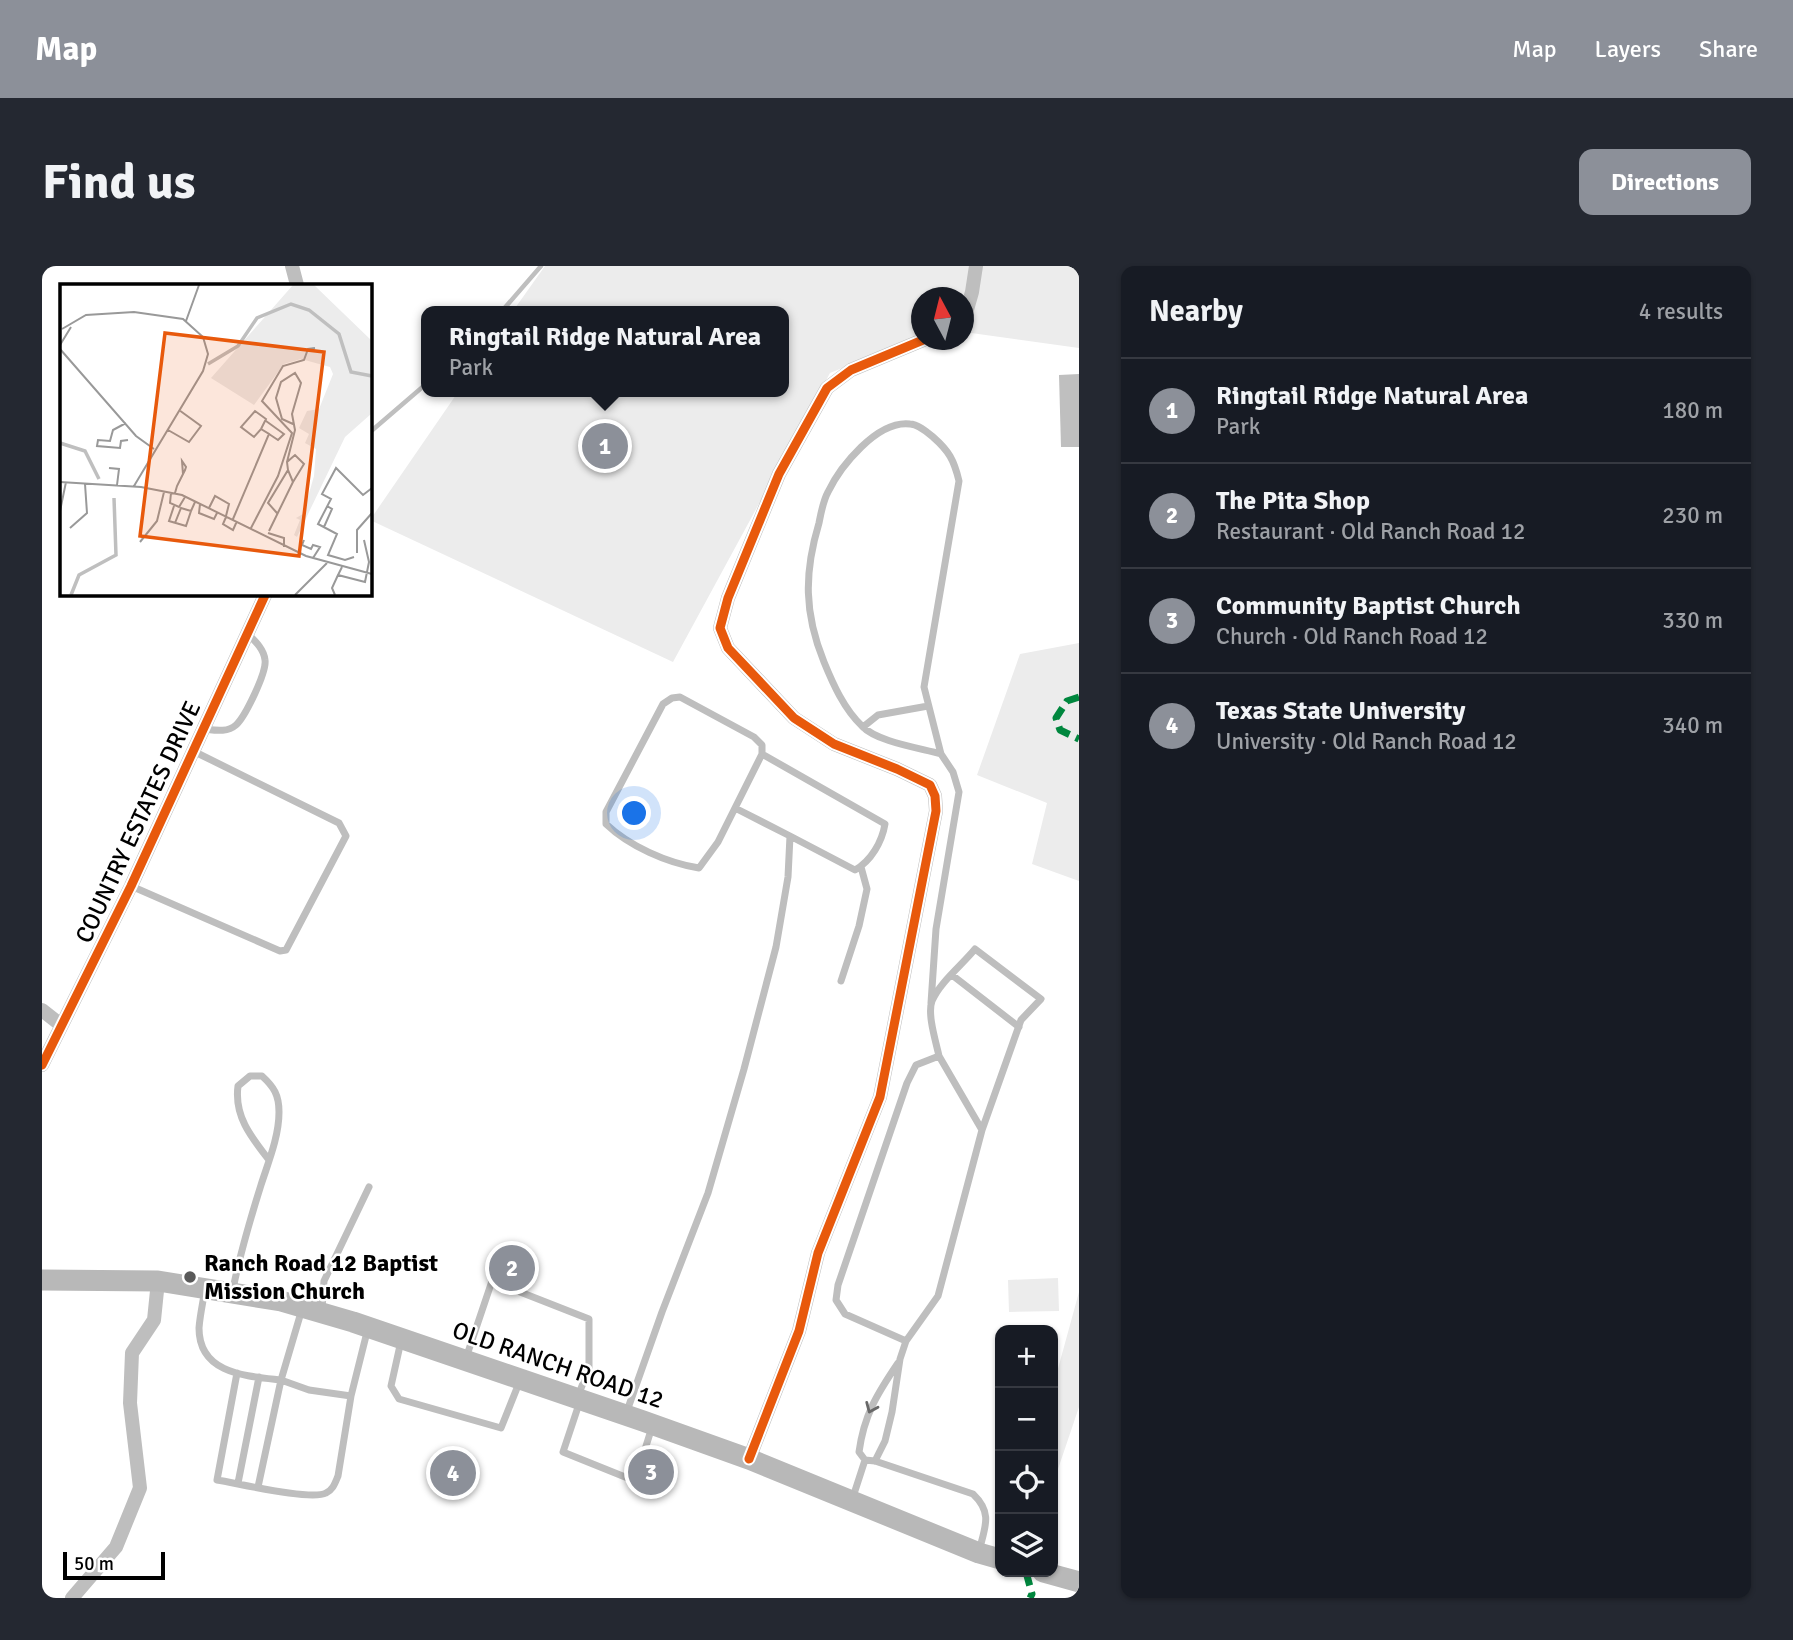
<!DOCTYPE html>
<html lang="en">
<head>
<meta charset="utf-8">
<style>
  body { margin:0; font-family:Signika,sans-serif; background:#242831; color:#f1f3f6 }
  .controls { position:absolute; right:21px; bottom:21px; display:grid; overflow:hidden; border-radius:14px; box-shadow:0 2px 5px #0004 }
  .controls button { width:63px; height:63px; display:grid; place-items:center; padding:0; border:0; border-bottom:2px solid #363941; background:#171b24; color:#f1f3f6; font:35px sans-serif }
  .compass { position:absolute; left:869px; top:21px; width:63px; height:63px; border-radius:50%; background:#171b24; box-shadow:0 2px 5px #0004; rotate:353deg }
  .scale { position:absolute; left:21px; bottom:18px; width:102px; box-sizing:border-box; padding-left:7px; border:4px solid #000; border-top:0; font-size:19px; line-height:24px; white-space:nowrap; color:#000; -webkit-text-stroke:5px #fff; paint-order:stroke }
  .you { position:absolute; left:593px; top:548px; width:24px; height:24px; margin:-18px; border:5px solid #fff; border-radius:50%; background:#1a73e8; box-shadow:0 0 0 10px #1a73e833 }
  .badge { display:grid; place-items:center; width:46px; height:46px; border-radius:50%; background:#8c9099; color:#fff; font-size:23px; font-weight:700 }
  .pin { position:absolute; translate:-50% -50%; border:4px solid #fff; box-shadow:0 2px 7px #0006 }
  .popup { position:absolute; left:379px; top:40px; width:368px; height:91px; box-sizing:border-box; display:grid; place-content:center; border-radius:14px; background:#171b24; filter:drop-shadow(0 2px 5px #0005); font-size:23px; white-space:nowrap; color:#9ea1a6 }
  .popup b { font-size:26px; color:#f1f3f6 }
  .popup::after { content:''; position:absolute; left:50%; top:100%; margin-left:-14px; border:14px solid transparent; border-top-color:#171b24 }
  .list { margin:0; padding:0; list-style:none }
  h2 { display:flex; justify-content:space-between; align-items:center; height:91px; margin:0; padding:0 28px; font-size:30px }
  h2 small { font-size:23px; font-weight:400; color:#9ea1a6 }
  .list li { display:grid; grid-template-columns:46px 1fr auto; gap:21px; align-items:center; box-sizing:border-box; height:105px; padding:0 28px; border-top:2px solid #363941 }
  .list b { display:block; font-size:26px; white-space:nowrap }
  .list p { margin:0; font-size:23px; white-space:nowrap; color:#9ea1a6 }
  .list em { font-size:23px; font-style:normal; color:#9ea1a6 }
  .icon { flex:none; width:38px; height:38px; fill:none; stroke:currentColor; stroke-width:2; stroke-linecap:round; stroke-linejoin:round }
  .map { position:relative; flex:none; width:1037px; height:1332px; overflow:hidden; border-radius:14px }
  header { display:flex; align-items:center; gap:42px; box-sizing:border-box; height:98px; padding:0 35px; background:#8c9099; color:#fff }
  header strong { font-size:33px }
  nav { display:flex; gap:38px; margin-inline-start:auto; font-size:24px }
  .intro { display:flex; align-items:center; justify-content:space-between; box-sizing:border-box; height:168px; padding:0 42px }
  h1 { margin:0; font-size:49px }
  .button { padding:18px 32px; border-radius:14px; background:#8c9099; color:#fff; font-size:24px; font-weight:700 }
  main { display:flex; gap:42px; padding:0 42px }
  aside { flex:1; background:#171b24; border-radius:14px; box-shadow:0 2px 5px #0004 }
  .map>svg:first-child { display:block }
</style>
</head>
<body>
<header>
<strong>Map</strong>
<nav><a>Map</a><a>Layers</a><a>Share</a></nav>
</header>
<div class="intro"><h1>Find us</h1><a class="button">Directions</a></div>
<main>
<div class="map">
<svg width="1037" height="1332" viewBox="0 0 1037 1332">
  <rect width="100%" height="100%" fill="#fff"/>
  <path fill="#ececec" d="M503,0H1037V82L922,66V32H880L879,70L788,107L631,396L328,254L416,126H742V45H471Z
    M1037,377V615L990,598L1005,537L935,509L978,388Z
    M1016,1012L1017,1045L967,1046L966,1014Z
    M1037,1026V1141L1014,1209L1011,1208V1121Z"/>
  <path fill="#bfbfbf" d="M1037,108V181H1019L1017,109Z"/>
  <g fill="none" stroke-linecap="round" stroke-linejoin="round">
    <path stroke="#bfbfbf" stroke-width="4.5" d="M460,45L499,0
      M327,167L384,118"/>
    <path stroke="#bebebe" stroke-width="7" d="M821,461L836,449L886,440
      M161,463C172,464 185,467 194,459C203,451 225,406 223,394C222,383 213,375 205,367
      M720,488L843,558C840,576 829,595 813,604L748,570
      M89,620L238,685L244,684L304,570L297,557L151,485
      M910,709L977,761
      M799,715L817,660L825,623L819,601
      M889,737L894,663L917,526L911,506L899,488L882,421L917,215C912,194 907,185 891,171C885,166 876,158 868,158C835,154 798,201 786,226C781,235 779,247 777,257C762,307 762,347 782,396C791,418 802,443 820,460C835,476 878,482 899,488
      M897,790C894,776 885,748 890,735C898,716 920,699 933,683L999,733L979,754L940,864
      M163,1023C161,1036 158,1049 157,1062C157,1108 204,1110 239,1114L260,1043
      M191,1023C198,988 208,954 219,919C226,897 237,871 237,846C237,829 232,821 220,810H208L196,820C192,850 209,871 227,894
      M280,1043L282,1015L327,921
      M359,1075L349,1120L357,1133L459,1162L477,1117
      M424,1092L450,1015L547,1053V1102L536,1130
      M195,1107L175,1214C195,1217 269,1235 284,1227C291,1224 293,1217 296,1210L309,1130
      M538,1135L521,1186L593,1215L610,1161
      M585,1145L620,1046L666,927L702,803L734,681L746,611L748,570L693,542L676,576L657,602C625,597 587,580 564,558V546L621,438L630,432L638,431L712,471L720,479V488L693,542
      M823,1194L817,1186C822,1149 835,1128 856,1097
      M833,1195L843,1175L850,1146L858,1093L864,1075L896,1030L940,864L897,790L874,799L865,817L796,1019L794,1034L803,1048L864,1075
      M196,1217L217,1111
      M216,1221L239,1114L267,1124L309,1130L326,1062
      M811,1231L823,1194L833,1195L931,1228C951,1247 943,1261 937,1285"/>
    <path stroke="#bebebe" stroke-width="14" d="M250,0L255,19
      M922,54L930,26L934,0
      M0,744L19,759
      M0,799L89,620L224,327
      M707,1193L757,1065L776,987L838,831L894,545L893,530L888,519L855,503L792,478L752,452L686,382L678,362L686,332L737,208L785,122L809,104L881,74
      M30,1332L74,1281L98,1222L88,1137L90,1087L112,1054L116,1015"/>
    <path stroke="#b8b8b8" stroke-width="21" d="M0,1014L116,1015L239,1035L311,1056L601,1155L707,1193L937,1287L958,1293
      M1001,1306L1037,1316"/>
    <path stroke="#00873e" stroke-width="7" stroke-dasharray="14 7" stroke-linecap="butt" d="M1037,431L1025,435L1014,452L1018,464L1037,473
      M984,1306L990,1328L988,1332"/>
    <g stroke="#fff" stroke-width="13">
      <path id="cycleway" d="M0,799L89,620L224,327
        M707,1193L757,1065L776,987L838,831L894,545L893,530L888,519L855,503L792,478L752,452L686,382L678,362L686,332L737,208L785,122L809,104L881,74"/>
    </g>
    <use href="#cycleway" stroke="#e8590c" stroke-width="9"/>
  </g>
  <defs><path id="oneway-chevron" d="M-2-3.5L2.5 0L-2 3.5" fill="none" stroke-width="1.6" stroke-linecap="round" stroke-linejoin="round" transform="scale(1.75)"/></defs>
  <use stroke="#686868" href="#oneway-chevron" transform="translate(829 1142) rotate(113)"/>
  <circle fill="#595959" stroke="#fff" stroke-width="2.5" cx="148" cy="1011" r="7"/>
  <g text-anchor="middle" stroke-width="5" stroke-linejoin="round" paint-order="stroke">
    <g font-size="24" fill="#000" stroke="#fff">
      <text transform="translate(96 556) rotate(-65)" y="8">COUNTRY ESTATES DRIVE</text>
      <text transform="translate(516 1099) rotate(19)" y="8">OLD RANCH ROAD 12</text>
    </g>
    <g font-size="24" font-weight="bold" fill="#000" stroke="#fff" text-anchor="start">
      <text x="162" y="1005">Ranch Road 12 Baptist<tspan x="162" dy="28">Mission Church</tspan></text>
    </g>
  </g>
  <g transform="translate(18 18)">
    <rect width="312" height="312" fill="#fff"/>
    <path d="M233,1H254L311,56V130L285,153L237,253L234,251L240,236L236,234L243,230L254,192L256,165L245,159L249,150L239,144L247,127L259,125L273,90L270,83L241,75L224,80L194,121L151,94Z" fill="#ececec"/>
    <path fill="none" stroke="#bfbfbf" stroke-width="3.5" d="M148,80L178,62L197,34L231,20L249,26L279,50L291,88L312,92M0,159L25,167L39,195M11,311L19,291L56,271L54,214"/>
    <path fill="none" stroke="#999" stroke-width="2" d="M126,37L139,1M2,45L26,31L74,28L123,35L143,53L148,70L143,87L74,202M0,61L11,43M0,65L76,152L94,165M206,137L224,150L218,156L209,150M66,139L53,146L50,157L38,156L37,162L60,164L61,157L68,156M108,146L129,158L141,142L119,126M227,178L235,146L232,130L241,99L235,89L221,98L216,114L222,135L233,140M49,184L59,185L57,201M228,186L227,178L235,171L244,180L233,198M0,198L81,203L122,211L246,272L312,290M111,209L110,219L119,223L125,213M115,209L117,202L125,186L126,183L122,177L123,190M140,220L139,229L154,235L157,229M114,222L109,237L126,242L131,227M149,224L155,212L169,220L166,232M0,227L6,198M166,233L163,240L173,246L177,237M173,235L209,150L201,145L194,153L181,143L195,127L206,135L201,145M115,239L121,224L131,227L135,218M264,243L272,225L267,222M10,244L27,229L25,200M191,244L218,192L232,149L202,117L223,82L244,76L248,65L255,64M209,247L233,198L228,186L208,219L217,229M208,249L224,254V263M244,256L242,261L251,265L253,261L260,263L253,274M80,258L97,237L104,208M297,269V246L312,229M294,273L285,276L268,271L277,250L258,240L271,215L262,210L276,184L303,211L312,204M282,283L278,291L305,298L309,278L304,256M235,311L267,279M275,311L272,304L278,291"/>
    <path fill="#e8590c" fill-opacity="0.15" stroke="#e8590c" stroke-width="3.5" d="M105,49L264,68L239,272L80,252Z"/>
    <rect width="312" height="312" fill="none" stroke="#000" stroke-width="3.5"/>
  </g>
</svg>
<div class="controls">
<button>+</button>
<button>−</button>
<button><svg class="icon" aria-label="locate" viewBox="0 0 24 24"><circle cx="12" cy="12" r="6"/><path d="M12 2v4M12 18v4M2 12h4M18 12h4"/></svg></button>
<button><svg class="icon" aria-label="layers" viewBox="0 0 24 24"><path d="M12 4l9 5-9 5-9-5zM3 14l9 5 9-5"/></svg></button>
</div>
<svg class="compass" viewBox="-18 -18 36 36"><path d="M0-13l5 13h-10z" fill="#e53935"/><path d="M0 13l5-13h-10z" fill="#9ea1a6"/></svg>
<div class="scale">50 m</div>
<div class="you"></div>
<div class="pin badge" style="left:563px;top:180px">1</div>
<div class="popup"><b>Ringtail Ridge Natural Area</b>Park</div>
<div class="pin badge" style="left:470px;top:1002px">2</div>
<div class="pin badge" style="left:609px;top:1206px">3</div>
<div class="pin badge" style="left:411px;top:1207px">4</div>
</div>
<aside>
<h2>Nearby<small>4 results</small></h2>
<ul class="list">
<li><span class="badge">1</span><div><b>Ringtail Ridge Natural Area</b><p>Park</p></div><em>180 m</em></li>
<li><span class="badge">2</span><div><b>The Pita Shop</b><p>Restaurant · Old Ranch Road 12</p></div><em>230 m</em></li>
<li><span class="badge">3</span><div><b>Community Baptist Church</b><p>Church · Old Ranch Road 12</p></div><em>330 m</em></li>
<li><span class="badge">4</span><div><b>Texas State University</b><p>University · Old Ranch Road 12</p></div><em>340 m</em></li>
</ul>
</aside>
</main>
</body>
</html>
